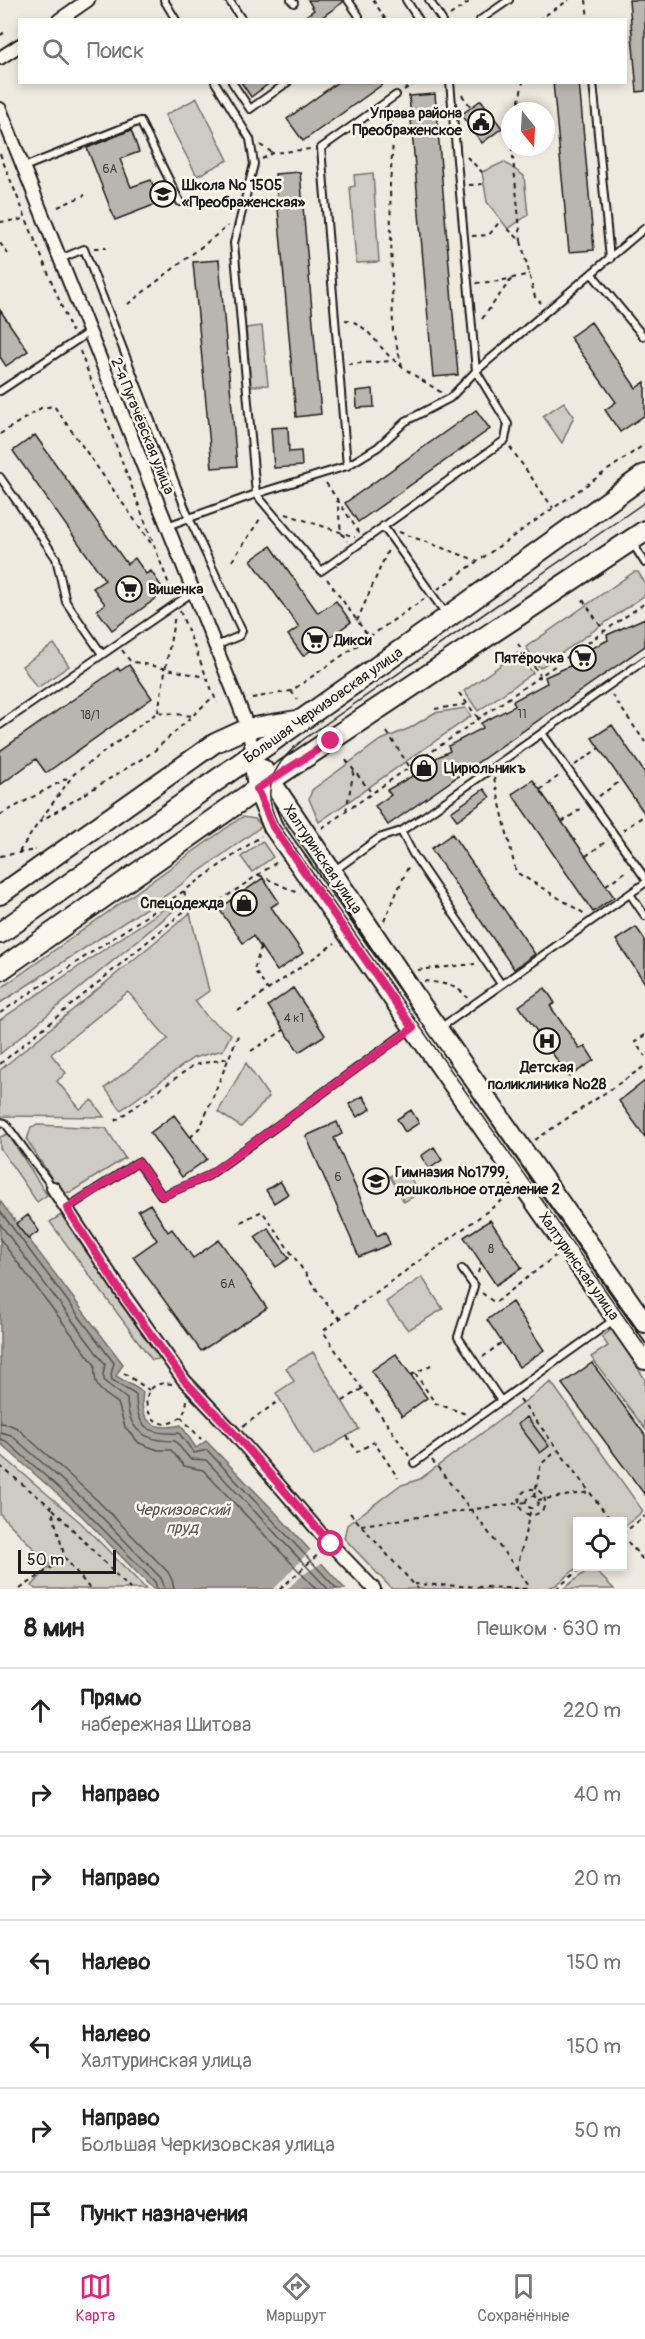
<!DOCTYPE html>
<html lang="ru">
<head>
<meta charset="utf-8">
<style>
  body { margin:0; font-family:Pangolin,sans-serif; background:#f2f2f2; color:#222 }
  .controls { position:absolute; right:18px; bottom:18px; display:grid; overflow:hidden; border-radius:0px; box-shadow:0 3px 9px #0003 }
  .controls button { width:54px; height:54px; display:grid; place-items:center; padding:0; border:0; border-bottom:2px solid #e0e0e0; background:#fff; color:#222; font:30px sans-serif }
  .compass { position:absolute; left:501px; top:102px; width:54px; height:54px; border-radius:50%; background:#fff; box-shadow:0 3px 9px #0003; rotate:162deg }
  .scale { position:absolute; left:18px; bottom:15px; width:98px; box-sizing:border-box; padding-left:6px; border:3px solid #1c1c1c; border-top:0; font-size:16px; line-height:21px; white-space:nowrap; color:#1c1c1c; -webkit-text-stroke:4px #fbf7ec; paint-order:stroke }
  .stop { position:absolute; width:18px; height:18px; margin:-14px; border:4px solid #db2777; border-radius:50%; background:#fff }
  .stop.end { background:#db2777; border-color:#fff; box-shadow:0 2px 6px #0008 }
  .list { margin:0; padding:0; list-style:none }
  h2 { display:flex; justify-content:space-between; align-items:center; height:78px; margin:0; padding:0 24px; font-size:26px }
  h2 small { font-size:20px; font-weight:400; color:#767676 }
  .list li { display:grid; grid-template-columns:39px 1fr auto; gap:18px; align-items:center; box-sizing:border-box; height:84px; padding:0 24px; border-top:2px solid #e0e0e0 }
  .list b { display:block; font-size:22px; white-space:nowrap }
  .list p { margin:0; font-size:20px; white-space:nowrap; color:#767676 }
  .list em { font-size:20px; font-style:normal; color:#767676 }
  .icon { flex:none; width:33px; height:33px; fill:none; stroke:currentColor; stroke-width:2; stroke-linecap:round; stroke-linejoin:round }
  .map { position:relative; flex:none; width:645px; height:1589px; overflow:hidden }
  .search { position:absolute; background:#fff; box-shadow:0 3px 9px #0003; left:18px; right:18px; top:18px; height:66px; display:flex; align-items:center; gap:15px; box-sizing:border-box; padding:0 21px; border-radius:0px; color:#767676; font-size:22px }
  .sheet { height:666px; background:#fff }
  nav { display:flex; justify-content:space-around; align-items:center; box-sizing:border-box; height:84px; border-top:2px solid #e0e0e0; background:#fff; font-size:16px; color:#767676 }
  nav a { display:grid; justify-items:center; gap:3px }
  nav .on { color:#db2777 }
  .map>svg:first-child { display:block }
</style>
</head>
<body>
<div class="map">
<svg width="645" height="1589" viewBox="0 0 645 1589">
  <rect width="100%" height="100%" fill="#eeeadf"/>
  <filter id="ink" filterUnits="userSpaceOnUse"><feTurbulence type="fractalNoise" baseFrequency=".0167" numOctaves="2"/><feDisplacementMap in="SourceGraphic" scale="12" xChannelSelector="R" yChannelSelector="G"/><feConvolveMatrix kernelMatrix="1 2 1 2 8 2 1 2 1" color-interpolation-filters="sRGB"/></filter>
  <g filter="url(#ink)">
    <path fill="#ceccc2" stroke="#75746f" stroke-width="1.5" d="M197,98L228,160L197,176L165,115Z
      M504,162L524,176L528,215L508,229L487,202L482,172Z
      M373,173L379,262L356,263L350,187L355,186L354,175Z
      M262,326L268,385L251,386L246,328Z
      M564,402L574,416L562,443L543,416Z
      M634,572H638L645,583V595L540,668L526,647Z
      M54,644L69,666L37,688L22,666Z
      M518,653L533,673L478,711L464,691Z
      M465,708L471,716L319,822L309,799L312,790L379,741L410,728L434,713Z
      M242,817L255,819L262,826L168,894L0,1003V989Z
      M262,841L273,857L252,872L241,857Z
      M179,899L178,907L0,1054V1020Z
      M190,913L209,991L195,1001L208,1018L231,1034L223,1050L193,1058L121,1110L105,1088L168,1039L128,992L51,1054L66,1073L57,1081L80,1109L92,1100L104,1117L0,1116V1070Z
      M246,1063L269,1097L241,1127L218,1112Z
      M37,1125L106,1128L125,1158L71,1192L61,1193L27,1140L31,1127Z
      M8,1134L47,1195L37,1202L0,1148V1137Z
      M405,1168L419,1193L404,1202L390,1176Z
      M61,1215L161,1359L152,1360L50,1222Z
      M422,1277L443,1309L408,1330L386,1302Z
      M612,1329L645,1379V1429L591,1357L608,1346L602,1337Z
      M313,1352L359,1429L314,1456L276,1393L294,1381L286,1368Z
      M551,1382L643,1511L623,1528L622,1522H578V1567L556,1585L545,1589H392L344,1538L347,1525L399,1486L420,1479Z
      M0,1454L80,1522L146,1589H35L32,1586L50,1565L0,1514Z
      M592,1567L614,1589H563Z"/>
    <path fill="#a6a39d" stroke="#6f6d69" stroke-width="1.5" d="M0,1201L123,1364L116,1376L143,1392C138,1421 154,1432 181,1425L196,1448L206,1441L276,1513L345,1589H153L82,1516L0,1443Z"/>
    <path fill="#eeeadf" d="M313,1547L325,1561L304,1574L287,1589H274Z"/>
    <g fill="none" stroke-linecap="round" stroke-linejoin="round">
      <path stroke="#535250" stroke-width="1.5" d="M0,1211L114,1363L111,1374L112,1380L136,1395C136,1427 148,1435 179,1433L194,1453L207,1450L337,1589
        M0,1224L105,1364L103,1375L105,1382L127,1399C128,1431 145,1441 175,1441L190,1459L206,1460L328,1589
        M0,1239L95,1365C93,1388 100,1391 118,1403L125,1427L139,1443L158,1450H171L184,1466L203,1470L316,1589
        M0,1423L8,1424L17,1428L97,1500L168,1572L172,1580L174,1589
        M0,1432L11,1435L91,1506L161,1578L165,1589
        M0,1439L6,1441L86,1512L155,1582L157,1589"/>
    </g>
    <path fill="#b9b6af" stroke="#1c1c1c" stroke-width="1.5" d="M308,0H343V2L318,20H300L314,10Z
      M629,0H645V91L637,92Z
      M241,82H271L251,97Z
      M338,82H386L303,141L287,119Z
      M553,82H579L594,250L569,252Z
      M435,94L458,375L433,377L409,96Z
      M481,100L502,128L482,143L461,115Z
      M131,130L139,152L120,159L131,187L151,180L159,203L115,220L87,148Z
      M300,172L321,414L296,417L275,174Z
      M219,260L237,466L212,468L193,262Z
      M0,310L28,351L6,366L0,357Z
      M591,322L636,388L645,382V415L620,432L605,410L616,402L570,337Z
      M373,389L374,407L357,408L356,391Z
      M476,410L490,429L358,522L345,503Z
      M288,427L289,452L301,451L302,466L274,468L271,428Z
      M35,435L127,564L135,558L146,574L151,571L165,592L112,630L97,610L105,604L93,588L105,580L13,451Z
      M271,546L318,613L336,601L351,622L303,656L288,635L299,627L251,560Z
      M645,618V646L388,825L375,806L391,795L387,790L420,772L418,767L450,751L448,746L483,728L481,723L515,706L513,701L547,683L545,677L579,662L577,656L608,640L607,635Z
      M129,665L152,698L46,773L36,759L0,785V751L118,668L120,671Z
      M612,725L645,773V814L592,738Z
      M533,780L614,897L593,912L512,794Z
      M484,789L490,797L457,820L451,812Z
      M452,834L535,954L514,969L431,849Z
      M263,878L279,902L271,907L303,953L277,971L253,936L243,943L219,909Z
      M636,927L645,940V983L616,940Z
      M293,988L325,1035L299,1052L268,1006Z
      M545,988L555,1003L550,1006L580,1049L585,1046L594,1060L569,1077L519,1006Z
      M645,1081V1137L619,1101Z
      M363,1096L371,1109L357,1117L349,1104Z
      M411,1110L419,1123L405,1132L397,1119Z
      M174,1115L207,1159L182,1177L150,1133Z
      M337,1122L342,1134L334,1138L377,1236L385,1232L390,1244L359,1257L306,1136Z
      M434,1147L442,1160L429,1169L421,1156Z
      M280,1181L288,1194L274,1203L266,1190Z
      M150,1204L168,1232L172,1229L193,1258L219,1240L267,1308L201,1351L133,1257L157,1240L138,1211Z
      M28,1215L39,1231L28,1239L16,1224Z
      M490,1220L522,1268L496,1285L464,1237Z
      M268,1228L289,1258L276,1267L255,1237Z
      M512,1302L544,1350L519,1367L487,1320Z
      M396,1354L427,1398L402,1416L371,1371Z
      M592,1363L645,1435V1495L562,1384Z
      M527,1417L549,1446L540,1453L518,1424Z"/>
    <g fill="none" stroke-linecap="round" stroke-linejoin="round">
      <g stroke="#1c1c1c" stroke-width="10">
        <path id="lane" d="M164,0L176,20
          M229,0L242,20
          M291,0L294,3
          M348,0L359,16L358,20
          M406,0L419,20
          M429,0L442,20
          M480,20L509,0
          M215,82L250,139L254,164L234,243L256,494L321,571L505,440L508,424L476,371L450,82
          M232,82L250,109L288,82
          M593,82L610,259
          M24,167L140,121L180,202
          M60,259L84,249L189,518L242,631L239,636L216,646
          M592,274L643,336L645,335
          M0,391L89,332
          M347,466L321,148L396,95
          M0,477L56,558L66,602L102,654
          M167,526L256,494L347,466L378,447L406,421L450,398L476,371L645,228
          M383,526L446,614
          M633,544L645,563
          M0,725L193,592
          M542,733L645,878
          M401,831L413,854L501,984
          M335,870L379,838L401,831L423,817L645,660
          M630,894L645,916
          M440,1028L645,883
          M0,1122L5,1123L53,1188
          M67,1208L138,1162L162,1196L208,1176L412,1028
          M462,1269L474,1286L458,1337L501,1401
          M414,1463L615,1319"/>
      </g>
      <g stroke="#1c1c1c" stroke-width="16">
        <path id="street" d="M59,20L88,0
          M0,58L20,45
          M0,109L237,700L248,728L253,754
          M53,1188L125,1297L184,1380L233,1432L322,1535L374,1589"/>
      </g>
      <g stroke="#1c1c1c" stroke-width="22">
        <path id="secondary" d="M253,754L257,789L273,827L645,1360
          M263,769L429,1016L645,1323
          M0,895L215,743L248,728L303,719"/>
      </g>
      <g stroke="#1c1c1c" stroke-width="24">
        <path id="primary" d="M0,933L448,617L645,475
          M0,970L257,789L645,531"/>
      </g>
      <path stroke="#1c1c1c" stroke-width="2" stroke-dasharray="4.5 4.5" stroke-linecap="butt" d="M373,0L386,20
        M586,0L588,20
        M450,15L472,0
        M538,20L569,0
        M0,35L4,33
        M404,90L417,82
        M462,95L471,107
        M391,111L393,141L390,185L393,331L402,366
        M517,111L523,82
        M260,145L273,153
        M512,147L521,241
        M0,154L72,332
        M467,157L482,172
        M262,159L273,153L311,149
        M469,185L484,184
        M58,207L85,195
        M0,222L26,219
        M508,229L521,241L535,297L541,303
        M472,236L489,235L501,220
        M0,243L8,254
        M94,248H106
        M476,283L500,281L530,274
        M128,304L228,226
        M482,319L512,278
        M345,320C366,321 379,349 395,361C409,373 427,383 442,393
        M80,351L173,595
        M348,364L393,361
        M0,434L41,408L54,406L153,546
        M510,447L553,508
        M326,483L337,499L341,532L347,541
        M337,499L360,534
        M286,514L355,537
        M399,532L478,561
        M232,561L262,516
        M327,579L369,637
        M438,589L645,444
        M583,600L604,631
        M180,611L217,703
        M357,621L388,550
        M518,644L540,675
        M122,650L130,661L205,677
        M291,691L297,699
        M459,693L479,719
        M612,695L645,742
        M252,698L291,691L424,599
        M435,709L468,704
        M158,712L175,615
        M387,732L409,766
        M346,760L370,791
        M575,765L599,748
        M494,778L516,872L585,914
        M540,790L560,775
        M599,796L622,780
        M346,811L354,770
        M0,815L71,776
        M41,819L74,774L158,712L193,716
        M562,822L582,808
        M322,828L645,603
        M623,830L645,815
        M19,852L39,822L153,752L214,696
        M0,856L36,850
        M586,856L608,840
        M259,875L300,894
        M606,885L628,870
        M184,891L188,908
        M384,921L409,865
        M261,947L254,970L268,990
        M418,970L475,964
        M424,981C439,983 458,984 467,998
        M238,1011L335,943
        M0,1013L184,891L261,836
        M645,1035L635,1042L645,1056
        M251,1051L284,1030
        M0,1064L188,908L208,909L277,862
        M115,1121L194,1065L229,1058
        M191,1137L201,1126L239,1033
        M535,1140L645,1066
        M241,1222L262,1211L326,1303L340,1319
        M478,1273L481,1262
        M482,1293L495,1303L555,1256
        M483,1357L502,1342
        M124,1373L149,1390
        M415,1373L435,1403L466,1414
        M411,1375L431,1365
        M172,1384C130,1377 146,1439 176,1420C184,1416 186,1409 187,1400
        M520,1399L612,1522
        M343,1401L363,1388
        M181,1417L201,1439
        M243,1426L280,1400
        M347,1436L357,1452L374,1442L398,1478
        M409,1456C381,1414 350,1373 323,1331L511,1194
        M432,1460L517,1569L531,1589
        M0,1466L51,1507L65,1558L90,1589
        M519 1502a13 13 0 1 1 26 0a13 13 0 1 1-26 0Z
        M526 1502a6 6 0 1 1 12 0a6 6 0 1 1-12 0Z
        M534,1497L541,1464L557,1451
        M538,1500L590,1492
        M53,1509L130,1589
        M350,1513L418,1589
        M361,1525L526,1502
        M622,1534L645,1516
        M622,1535L645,1562
        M517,1569L531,1508
        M414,1584L530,1589
        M20,1589L65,1558
        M280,1589L322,1551
        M556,1589L584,1566"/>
      <use href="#lane" stroke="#fbf7ec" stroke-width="6"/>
      <use href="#street" stroke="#fbf7ec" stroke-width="12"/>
      <use href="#secondary" stroke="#fbf7ec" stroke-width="18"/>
      <use href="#primary" stroke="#fbf7ec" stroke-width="20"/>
      <path stroke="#1c1c1c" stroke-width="1.5" d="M645,502L304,739C275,762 259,788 278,824L645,1347"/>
    </g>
  </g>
  <g fill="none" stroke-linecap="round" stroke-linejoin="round" filter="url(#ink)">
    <path stroke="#db2777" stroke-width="8" d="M331,1544L233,1432L184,1380L124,1297L67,1208L138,1162L162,1196L207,1176L413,1028L273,827L257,789L331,741"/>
  </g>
  <defs>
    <g id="civic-ring" transform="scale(1.35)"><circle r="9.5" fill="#fbf7ec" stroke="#1c1c1c" stroke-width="1.5"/><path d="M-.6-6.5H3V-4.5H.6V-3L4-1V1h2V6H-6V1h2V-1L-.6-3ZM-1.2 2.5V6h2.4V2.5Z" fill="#1c1c1c"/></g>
    <g id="school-ring" transform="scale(1.35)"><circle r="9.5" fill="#fbf7ec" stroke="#1c1c1c" stroke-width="1.5"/><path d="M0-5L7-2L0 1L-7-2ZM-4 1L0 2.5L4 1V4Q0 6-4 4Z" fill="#1c1c1c"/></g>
    <g id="supermarket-ring" transform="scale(1.35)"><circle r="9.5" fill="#fbf7ec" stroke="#1c1c1c" stroke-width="1.5"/><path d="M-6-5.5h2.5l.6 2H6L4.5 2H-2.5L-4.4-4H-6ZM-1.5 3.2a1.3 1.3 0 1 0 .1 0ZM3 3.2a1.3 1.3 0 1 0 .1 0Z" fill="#1c1c1c"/></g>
    <g id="shop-ring" transform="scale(1.35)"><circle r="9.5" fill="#fbf7ec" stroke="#1c1c1c" stroke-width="1.5"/><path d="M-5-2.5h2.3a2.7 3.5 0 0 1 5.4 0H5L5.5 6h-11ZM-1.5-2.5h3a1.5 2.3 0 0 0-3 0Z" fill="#1c1c1c"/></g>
    <g id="hospital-ring" transform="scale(1.35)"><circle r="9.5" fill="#fbf7ec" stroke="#1c1c1c" stroke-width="1.5"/><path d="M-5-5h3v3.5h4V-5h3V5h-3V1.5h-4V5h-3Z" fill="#1c1c1c"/></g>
  </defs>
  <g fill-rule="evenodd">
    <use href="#civic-ring" x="481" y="122"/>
    <use href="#school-ring" x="163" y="194"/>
    <use href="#supermarket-ring" x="129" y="589"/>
    <use href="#supermarket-ring" x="315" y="640"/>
    <use href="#supermarket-ring" x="583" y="658"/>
    <use href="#shop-ring" x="424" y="768"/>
    <use href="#shop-ring" x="244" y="903"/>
    <use href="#hospital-ring" x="547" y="1041"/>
    <use href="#school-ring" x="376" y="1181"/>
  </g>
  <g text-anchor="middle" stroke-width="5" stroke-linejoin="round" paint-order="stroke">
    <g font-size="12" fill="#434241">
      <text x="110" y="173">6А</text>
      <text x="522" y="718">11</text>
      <text x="90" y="719">18/1</text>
      <text x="294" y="1022">4 к1</text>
      <text x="338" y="1181">6</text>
      <text x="491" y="1253">8</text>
      <text x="228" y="1288">6А</text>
    </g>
    <g font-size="15" font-weight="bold" fill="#1c1c1c" stroke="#fbf7ec" text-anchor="start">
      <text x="462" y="118" text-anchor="end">Управа района<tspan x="462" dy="17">Преображенское</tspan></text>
      <text x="182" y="190">Школа № 1505<tspan x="182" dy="17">«Преображенская»</tspan></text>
      <text x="148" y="594">Вишенка</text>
      <text x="334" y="645">Дикси</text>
      <text x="564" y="663" text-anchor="end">Пятёрочка</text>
      <text x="444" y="773">Цирюльникъ</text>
      <text x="224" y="908" text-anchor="end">Спецодежда</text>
      <text x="547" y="1072" text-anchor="middle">Детская<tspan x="547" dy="17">поликлиника №28</tspan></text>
      <text x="395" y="1177">Гимназия №1799,<tspan x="395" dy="17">дошкольное отделение 2</tspan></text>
    </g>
    <g font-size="15" fill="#1c1c1c" stroke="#fbf7ec">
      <text transform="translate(143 426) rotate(68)" y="5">2-я Пугачёвская улица</text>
      <text transform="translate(323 705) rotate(-35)" y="5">Большая Черкизовская улица</text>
      <text transform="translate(323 859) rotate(56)" y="5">Халтуринская улица</text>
      <text transform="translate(579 1266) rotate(55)" y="5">Халтуринская улица</text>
    </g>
    <g font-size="16" font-style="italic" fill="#5a5956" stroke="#fbf7ec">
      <text x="182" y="1515">Черкизовский<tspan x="182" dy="18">пруд</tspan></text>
    </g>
  </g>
</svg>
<div class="controls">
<button><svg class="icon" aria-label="locate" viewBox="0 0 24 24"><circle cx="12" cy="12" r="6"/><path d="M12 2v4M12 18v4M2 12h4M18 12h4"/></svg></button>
</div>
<svg class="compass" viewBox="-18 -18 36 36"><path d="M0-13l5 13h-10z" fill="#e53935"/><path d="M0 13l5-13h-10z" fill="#767676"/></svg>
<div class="scale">50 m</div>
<div class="stop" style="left:331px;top:1544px"></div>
<div class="stop end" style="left:331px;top:741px"></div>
<div class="search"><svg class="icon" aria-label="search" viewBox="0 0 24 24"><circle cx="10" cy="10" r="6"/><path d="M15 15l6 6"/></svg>Поиск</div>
</div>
<section class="sheet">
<h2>8 мин<small>Пешком · 630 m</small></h2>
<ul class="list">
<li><svg class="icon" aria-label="ahead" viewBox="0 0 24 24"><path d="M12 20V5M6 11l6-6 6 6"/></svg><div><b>Прямо</b><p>набережная Шитова</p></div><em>220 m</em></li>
<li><svg class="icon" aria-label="right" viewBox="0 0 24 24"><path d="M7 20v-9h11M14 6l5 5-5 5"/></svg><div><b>Направо</b></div><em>40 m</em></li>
<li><svg class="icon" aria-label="right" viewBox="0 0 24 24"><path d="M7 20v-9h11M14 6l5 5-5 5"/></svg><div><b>Направо</b></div><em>20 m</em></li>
<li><svg class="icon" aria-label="left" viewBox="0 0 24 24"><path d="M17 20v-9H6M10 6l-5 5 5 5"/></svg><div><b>Налево</b></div><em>150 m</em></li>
<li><svg class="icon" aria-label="left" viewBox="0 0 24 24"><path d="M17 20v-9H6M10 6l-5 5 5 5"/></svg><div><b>Налево</b><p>Халтуринская улица</p></div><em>150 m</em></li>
<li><svg class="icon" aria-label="right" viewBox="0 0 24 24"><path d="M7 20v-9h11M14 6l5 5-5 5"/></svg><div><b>Направо</b><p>Большая Черкизовская улица</p></div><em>50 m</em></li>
<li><svg class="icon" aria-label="arrive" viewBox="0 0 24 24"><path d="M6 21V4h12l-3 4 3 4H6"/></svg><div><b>Пункт назначения</b></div></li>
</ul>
</section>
<nav>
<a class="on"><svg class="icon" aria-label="map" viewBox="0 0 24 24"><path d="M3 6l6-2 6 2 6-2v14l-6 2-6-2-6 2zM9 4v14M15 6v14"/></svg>Карта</a>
<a><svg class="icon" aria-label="directions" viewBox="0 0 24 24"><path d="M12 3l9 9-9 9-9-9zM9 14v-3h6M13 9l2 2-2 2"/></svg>Маршрут</a>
<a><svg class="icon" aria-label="saved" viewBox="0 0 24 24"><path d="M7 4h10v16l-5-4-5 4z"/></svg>Сохранённые</a>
</nav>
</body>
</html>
